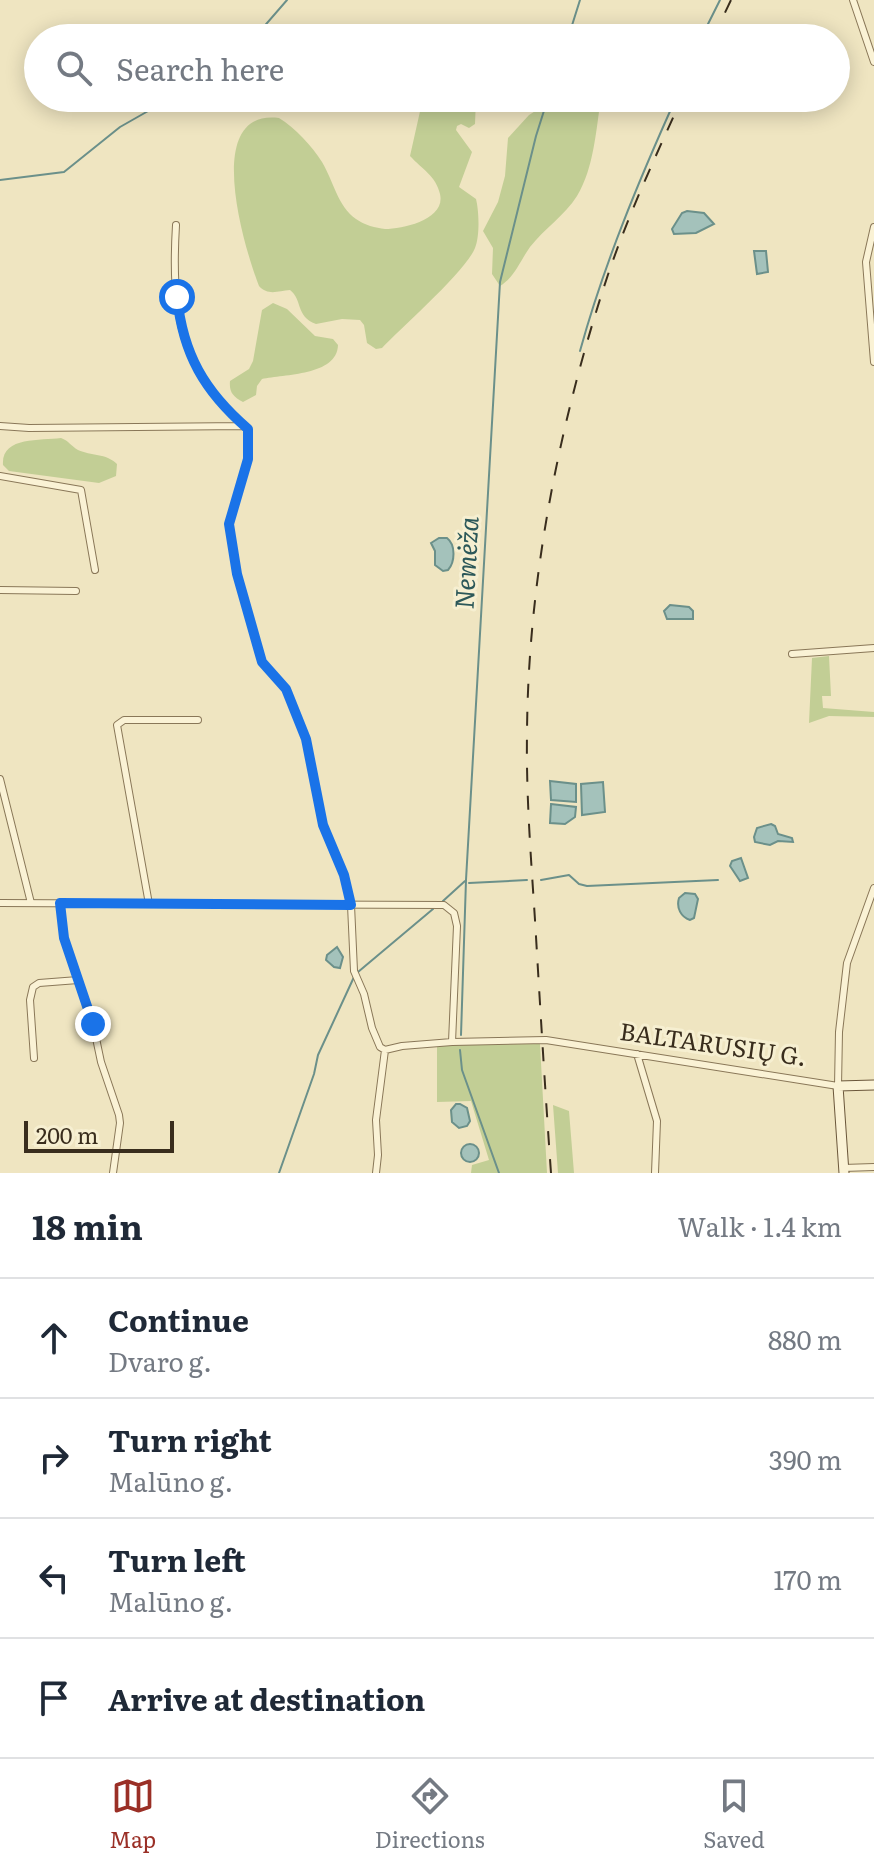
<!DOCTYPE html>
<html lang="en">
<head>
<meta charset="utf-8">
<style>
  body { margin:0; font-family:Literata,serif; background:#f6f6f7; color:#1f2937 }
  .scale { position:absolute; left:24px; bottom:20px; width:150px; box-sizing:border-box; padding-left:8px; border:4px solid #392d1d; border-top:0; font-size:22px; line-height:28px; white-space:nowrap; color:#392d1d; -webkit-text-stroke:6px #f6efd1; paint-order:stroke }
  .stop { position:absolute; width:24px; height:24px; margin:-18px; border:6px solid #1a73e8; border-radius:50%; background:#fff }
  .stop.end { background:#1a73e8; border-color:#fff; box-shadow:0 2px 8px #0008 }
  .list { margin:0; padding:0; list-style:none }
  h2 { display:flex; justify-content:space-between; align-items:center; height:104px; margin:0; padding:0 32px; font-size:34px }
  h2 small { font-size:26px; font-weight:400; color:#747a83 }
  .list li { display:grid; grid-template-columns:52px 1fr auto; gap:24px; align-items:center; box-sizing:border-box; height:120px; padding:0 32px; border-top:2px solid #e0e1e3 }
  .list b { display:block; font-size:30px; white-space:nowrap }
  .list p { margin:0; font-size:26px; white-space:nowrap; color:#747a83 }
  .list em { font-size:26px; font-style:normal; color:#747a83 }
  .icon { flex:none; width:44px; height:44px; fill:none; stroke:currentColor; stroke-width:2; stroke-linecap:round; stroke-linejoin:round }
  .map { position:relative; flex:none; width:874px; height:1173px; overflow:hidden }
  .search { position:absolute; background:#fff; box-shadow:0 4px 20px #0003; left:24px; right:24px; top:24px; height:88px; display:flex; align-items:center; gap:20px; box-sizing:border-box; padding:0 28px; border-radius:44px; color:#747a83; font-size:30px }
  .sheet { height:584px; background:#fff }
  nav { display:flex; justify-content:space-around; align-items:center; box-sizing:border-box; height:112px; border-top:2px solid #e0e1e3; background:#fff; font-size:22px; color:#747a83 }
  nav a { display:grid; justify-items:center; gap:4px }
  nav .on { color:#9a2f26 }
  .map>svg:first-child { display:block }
</style>
</head>
<body>
<div class="map">
<svg width="874" height="1173" viewBox="0 0 874 1173">
  <rect width="100%" height="100%" fill="#efe5c1"/>
  <path fill="#c2ce95" d="M423,98H476L475,124L469,128L461,124L457,126L456,130L472,152L459,187L476,199C479,211 480,236 475,248C466,271 402,327 382,348L376,349L367,343L364,325L360,320L342,319L316,324C295,316 303,300 290,290C278,291 268,296 259,286C245,250 201,108 279,118C295,128 312,146 322,162C333,180 338,207 356,219C364,225 376,228 385,229C404,229 446,219 440,194C436,176 422,169 410,156Z
    M556,98H601C596,130 594,168 577,196C565,215 544,229 530,247C520,261 514,278 500,286L492,274L493,248L483,231L498,202L505,176L508,138L529,115Z
    M273,303L287,309L315,336L333,339L338,345C337,376 284,374 262,379L257,386L256,395L243,402C233,397 229,392 230,381L249,369L253,361L262,310Z
    M61,438C69,441 71,446 78,450C91,456 106,453 117,464L116,476L99,483L9,471L3,465C1,436 40,441 61,438Z
    M829,656L831,696H822L823,708L874,712V717L829,716L809,723L812,658Z
    M540,1044L547,1173H471L472,1165L489,1160L471,1101L437,1102V1045Z
    M553,1105L569,1111L574,1173H558Z"/>
  <path fill="#a4c2bb" stroke="#6b908a" stroke-width="2" d="M687,211L704,213L714,224L696,233L674,234L672,229L682,213Z
    M754,251H766L768,272L757,274Z
    M439,538H447C456,545 455,562 448,570L443,571L435,565V551L431,543Z
    M670,605L689,607L693,611V619H667L664,611Z
    M550,781L576,784V802L551,800Z
    M603,782L605,812L582,815L581,784Z
    M551,804L576,807L575,817L565,824L550,823Z
    M771,824L775,826L778,834L792,838L793,842L778,841L770,845L755,842L754,837L757,828Z
    M741,858L748,878L740,881L730,866L732,861Z
    M685,893L695,894L698,899L694,918L690,920C681,917 676,908 679,898Z
    M337,947L343,957L340,968L334,967L326,960L327,955Z
    M456,1104H460L467,1108L470,1121L467,1126L459,1128L452,1122L451,1110Z
    M461 1153a9 9 0 1 1 18 0a9 9 0 1 1-18 0Z"/>
  <g fill="none" stroke-linecap="round" stroke-linejoin="round">
    <path stroke="#6b908a" stroke-width="2" d="M254,38L287,0
      M568,38L580,0
      M701,38L720,0
      M0,180L64,172L120,127L171,98
      M580,351C604,264 639,180 676,98
      M541,880L569,875L579,884L587,886L718,880
      M469,883L527,880
      M443,901L465,881
      M358,972L433,909
      M461,1035L466,880L500,282L536,136L548,98
      M460,1050L462,1070L499,1173
      M279,1173L314,1074L318,1055L354,977"/>
    <g stroke="#897758" stroke-width="8">
      <path id="minor" d="M853,0L874,62
        M176,225C171,309 179,372 248,429V459L229,524L237,574L262,662L286,689L306,739L323,825L344,875L351,905L354,971L364,994L372,1028L380,1047L385,1050L376,1120L378,1155L376,1173
        M874,227L866,262L874,362
        M0,426L29,428L244,426
        M0,476L81,490L95,570
        M0,590L76,591
        M792,654L874,648
        M0,779L31,903
        M0,903L444,905L454,913L457,926L452,1042
        M60,903L64,938L93,1024L101,1062L119,1115L120,1123L113,1173
        M149,904L117,725L124,720H198
        M385,1050L402,1046L452,1042L546,1040L838,1086L839,1032L847,963L874,888
        M637,1054L657,1121L655,1173
        M34,1058L30,1000L33,987L39,983L78,980
        M843,1168L874,1167"/>
    </g>
    <g stroke="#6b573b" stroke-width="11">
      <path id="secondary" d="M844,1173L838,1086L874,1085"/>
    </g>
    <use href="#minor" stroke="#faf2d5" stroke-width="6"/>
    <use href="#secondary" stroke="#faf2d5" stroke-width="9"/>
    <path stroke="#392d1d" stroke-width="2" stroke-dasharray="14 14" stroke-linecap="butt" d="M713,38L731,0
      M551,1173C545,1089 540,1004 535,920C531,858 526,795 527,733C528,585 557,434 602,293C623,226 653,162 682,98"/>
  </g>
  <g fill="none" stroke-linecap="round" stroke-linejoin="round">
    <path stroke="#1a73e8" stroke-width="10" d="M93,1024L64,938L60,903L351,905L344,875L323,825L306,739L286,689L262,662L237,574L229,524L248,459V429C204,391 183,354 177,297"/>
  </g>
  <g text-anchor="middle" stroke-width="6" stroke-linejoin="round" paint-order="stroke">
    <g font-size="24" fill="#392d1d" stroke="#f6efd1">
      <text transform="translate(713 1045) rotate(8)" y="8">BALTARUSIŲ G.</text>
    </g>
    <g font-size="26" font-style="italic" fill="#2c5859" stroke="#f6efd1">
      <text transform="translate(467 563) rotate(-87)" y="9">Nemėža</text>
    </g>
  </g>
</svg>
<div class="scale">200 m</div>
<div class="stop" style="left:177px;top:297px"></div>
<div class="stop end" style="left:93px;top:1024px"></div>
<div class="search"><svg class="icon" aria-label="search" viewBox="0 0 24 24"><circle cx="10" cy="10" r="6"/><path d="M15 15l6 6"/></svg>Search here</div>
</div>
<section class="sheet">
<h2>18 min<small>Walk · 1.4 km</small></h2>
<ul class="list">
<li><svg class="icon" aria-label="ahead" viewBox="0 0 24 24"><path d="M12 20V5M6 11l6-6 6 6"/></svg><div><b>Continue</b><p>Dvaro g.</p></div><em>880 m</em></li>
<li><svg class="icon" aria-label="right" viewBox="0 0 24 24"><path d="M7 20v-9h11M14 6l5 5-5 5"/></svg><div><b>Turn right</b><p>Malūno g.</p></div><em>390 m</em></li>
<li><svg class="icon" aria-label="left" viewBox="0 0 24 24"><path d="M17 20v-9H6M10 6l-5 5 5 5"/></svg><div><b>Turn left</b><p>Malūno g.</p></div><em>170 m</em></li>
<li><svg class="icon" aria-label="arrive" viewBox="0 0 24 24"><path d="M6 21V4h12l-3 4 3 4H6"/></svg><div><b>Arrive at destination</b></div></li>
</ul>
</section>
<nav>
<a class="on"><svg class="icon" aria-label="map" viewBox="0 0 24 24"><path d="M3 6l6-2 6 2 6-2v14l-6 2-6-2-6 2zM9 4v14M15 6v14"/></svg>Map</a>
<a><svg class="icon" aria-label="directions" viewBox="0 0 24 24"><path d="M12 3l9 9-9 9-9-9zM9 14v-3h6M13 9l2 2-2 2"/></svg>Directions</a>
<a><svg class="icon" aria-label="saved" viewBox="0 0 24 24"><path d="M7 4h10v16l-5-4-5 4z"/></svg>Saved</a>
</nav>
</body>
</html>
